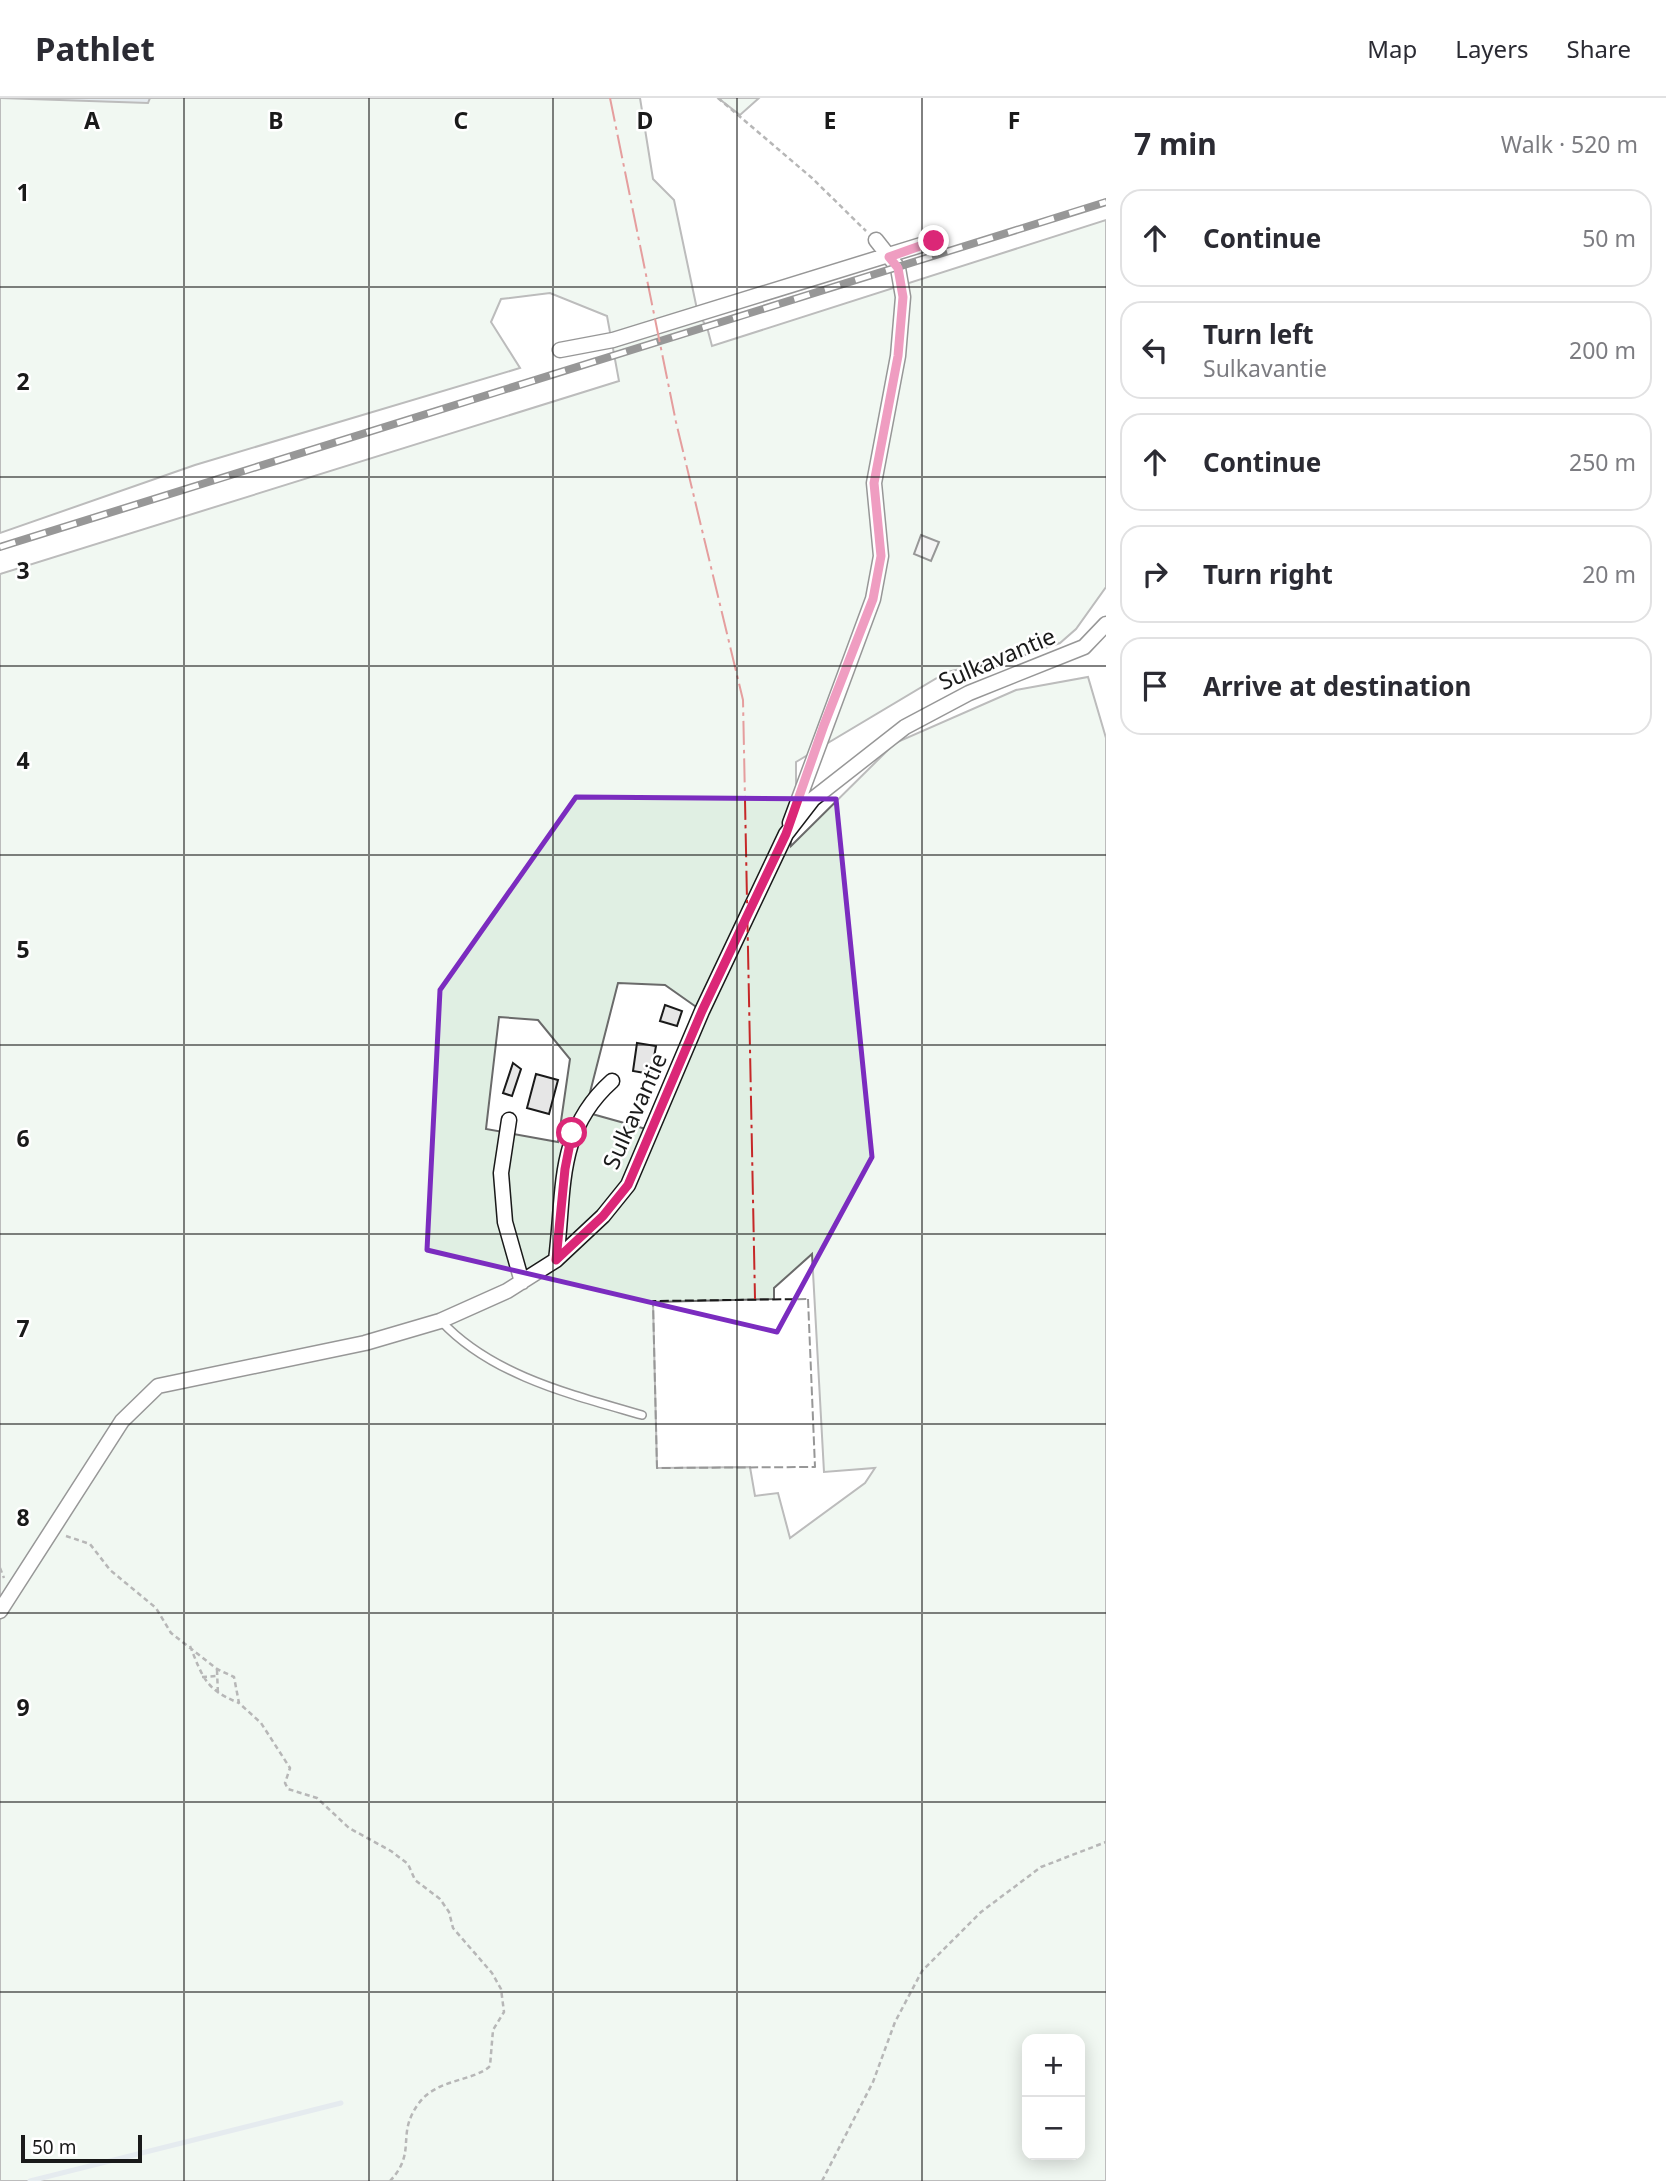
<!DOCTYPE html>
<html lang="en">
<head>
<meta charset="utf-8">
<style>
  body { margin:0; font-family:"Noto Sans",sans-serif; background:#f7f7f7; color:#2b2b33 }
  .controls { position:absolute; right:21px; bottom:21px; display:grid; overflow:hidden; border-radius:14px; box-shadow:0 4px 18px #0003 }
  .controls button { width:63px; height:63px; display:grid; place-items:center; padding:0; border:0; border-bottom:2px solid #e1e1e2; background:#fff; color:#2b2b33; font:35px sans-serif }
  .scale { position:absolute; left:21px; bottom:18px; width:121px; box-sizing:border-box; padding-left:7px; border:4px solid #1a1a1a; border-top:0; font-size:19px; line-height:24px; white-space:nowrap; color:#1a1a1a; -webkit-text-stroke:5px #fff; paint-order:stroke }
  .stop { position:absolute; width:21px; height:21px; margin:-16px; border:5px solid #db2777; border-radius:50%; background:#fff }
  .stop.end { background:#db2777; border-color:#fff; box-shadow:0 2px 7px #0008 }
  .list { margin:0; padding:0; list-style:none }
  h2 { display:flex; justify-content:space-between; align-items:center; height:91px; margin:0; padding:0 28px; font-size:30px }
  h2 small { font-size:23px; font-weight:400; color:#7c7c81 }
  .list li { display:grid; grid-template-columns:46px 1fr auto; gap:21px; align-items:center; box-sizing:border-box; height:98px; margin:0 14px 14px; padding:0 14px; border:2px solid #e1e1e2; border-radius:21px }
  .list b { display:block; font-size:26px; white-space:nowrap }
  .list p { margin:0; font-size:23px; white-space:nowrap; color:#7c7c81 }
  .list em { font-size:23px; font-style:normal; color:#7c7c81 }
  .icon { flex:none; width:38px; height:38px; fill:none; stroke:currentColor; stroke-width:2; stroke-linecap:round; stroke-linejoin:round }
  .map { position:relative; flex:none; width:1106px; height:2083px; overflow:hidden }
  header { display:flex; align-items:center; gap:42px; box-sizing:border-box; height:98px; padding:0 35px; background:#fff; border-bottom:2px solid #e1e1e2 }
  header strong { font-size:33px }
  nav { display:flex; gap:38px; margin-inline-start:auto; font-size:24px }
  main { display:flex }
  aside { flex:1; background:#fff }
  .map>svg:first-child { display:block }
</style>
</head>
<body>
<header>
<strong>Pathlet</strong>
<nav><a>Map</a><a>Layers</a><a>Share</a></nav>
</header>
<main>
<div class="map">
<svg width="1106" height="2083" viewBox="0 0 1106 2083">
  <rect width="100%" height="100%" fill="#fff"/>
  <path fill="#e0efe3" stroke="#6a6a6a" stroke-width="2" fill-rule="evenodd" d="M0,0H640L653,81L674,102L698,216L707,229L712,248L1106,122V489L1076,531L1060,545L1025,557L947,574L796,664V706L789,727L791,748L895,645L1016,592L1088,579L1106,640V2083H0V476L619,283L607,218L550,195L501,201L491,224L520,270L195,367L0,435ZM618,885L665,887L702,913L653,1033L585,1014ZM499,919L538,922L570,961L558,1044L486,1031ZM812,1156L824,1374L875,1370L865,1385L790,1440L778,1395L755,1398L750,1369L657,1370L653,1204L774,1201V1190ZM1027,1941H1080V2057H1027Z
    M718,0H759L740,17Z"/>
  <path fill="#c6d2dc" stroke="#6a6a6a" stroke-width="2" d="M0,0H150L148,5Z"/>
  <g fill="none" stroke-linecap="round" stroke-linejoin="round">
    <path stroke="#c6d2dc" stroke-width="5" d="M30,2083L341,2005"/>
  </g>
  <path fill="#e6e6e6" stroke="#1a1a1a" stroke-width="2" d="M921,437L939,444L931,463L914,456Z
    M665,907L682,913L677,928L660,923Z
    M637,945L656,948L651,976L633,973Z
    M513,965L521,971L512,998L503,995Z
    M536,976L558,982L549,1016L527,1010Z"/>
  <g fill="none" stroke-linecap="round" stroke-linejoin="round">
    <g stroke="#1a1a1a" stroke-width="10">
      <path id="service" d="M441,1223C492,1278 573,1297 642,1317"/>
    </g>
    <g stroke="#1a1a1a" stroke-width="17">
      <path id="minor" d="M560,252L613,242L934,143
        M790,725L873,501L881,458L874,385L898,258L903,199L898,170L876,142
        M509,1022L501,1075L505,1124L522,1184
        M556,1162C565,1093 555,1034 612,983
        M0,1513L122,1323L158,1288L365,1245L440,1223L507,1193L556,1162L603,1118L628,1087L702,913L786,736L813,701L905,629L969,595L1084,549L1106,526"/>
    </g>
    <path stroke="#5f5f5f" stroke-width="2.5" stroke-dasharray="5 3.5" stroke-linecap="butt" d="M718,0L812,80L866,133
      M66,1438L90,1446L110,1472L156,1510L171,1535L217,1571L234,1579L239,1605L261,1625L290,1670L285,1685L288,1691L317,1700L349,1730L391,1753L408,1766L415,1782L440,1801L449,1814L453,1830L492,1875L501,1891L504,1914L493,1932L490,1968C475,1983 436,1981 419,2005C395,2037 418,2053 390,2083
      M0,1470L4,1480
      M190,1548C203,1580 206,1592 239,1605
      M217,1572L218,1597
      M202,1579L216,1578
      M822,2083L873,1984L895,1924L922,1873L981,1814L1041,1769L1106,1744"/>
    <use href="#service" stroke="#fff" stroke-width="7"/>
    <use href="#minor" stroke="#fff" stroke-width="14"/>
    <g stroke="#1a1a1a" stroke-width="8">
      <path id="rail" d="M0,449L1106,104"/>
    </g>
    <use href="#rail" stroke="#fff" stroke-width="5" stroke-dasharray="16" stroke-linecap="butt"/>
    <path stroke="#1a1a1a" stroke-width="2" stroke-dasharray="9 3.5" stroke-linecap="butt" d="M808,1201L815,1369L657,1370L653,1203Z"/>
    <path stroke="#c62828" stroke-width="2" stroke-dasharray="24 5 3.5 5" stroke-linecap="butt" d="M610,0L676,324L743,602L755,1201"/>
  </g>
  <g fill="none" stroke-linecap="round" stroke-linejoin="round">
    <path stroke="#db2777" stroke-width="9" d="M572,1035L565,1071L556,1162L603,1118L628,1087L702,913L786,736L824,627L873,501L881,458L874,385L898,258L903,199L898,170L889,159L934,143"/>
  </g>
  <path d="M0 0H1106V2083H0ZM576,699L836,701L872,1059L777,1234L427,1152L440,892Z" fill="#fff" fill-opacity=".55" fill-rule="evenodd"/>
  <path fill="none" stroke="#7b2cbf" stroke-width="5" stroke-linejoin="round" d="M576,699L836,701L872,1059L777,1234L427,1152L440,892Z"/>
  <path fill="none" stroke="#1a1a1a" stroke-width="2" stroke-opacity="0.55" d="M184,0V2083M369,0V2083M553,0V2083M737,0V2083M922,0V2083M0,189H1106M0,379H1106M0,568H1106M0,757H1106M0,947H1106M0,1136H1106M0,1326H1106M0,1515H1106M0,1704H1106M0,1894H1106"/>
  <g text-anchor="middle" stroke-width="5" stroke-linejoin="round" paint-order="stroke">
    <g font-size="23" fill="#1a1a1a" stroke="#fff">
      <text transform="translate(997 561) rotate(-23)" y="8">Sulkavantie</text>
      <text transform="translate(635 1013) rotate(-66)" y="8">Sulkavantie</text>
    </g>
  </g>
  <g font-size="23" text-anchor="middle" font-weight="bold" fill="#1a1a1a" stroke="#fff" stroke-width="5" stroke-linejoin="round" paint-order="stroke">
    <text x="92" y="31">A</text>
    <text x="276" y="31">B</text>
    <text x="461" y="31">C</text>
    <text x="645" y="31">D</text>
    <text x="830" y="31">E</text>
    <text x="1014" y="31">F</text>
    <text x="23" y="103">1</text>
    <text x="23" y="292">2</text>
    <text x="23" y="481">3</text>
    <text x="23" y="671">4</text>
    <text x="23" y="860">5</text>
    <text x="23" y="1049">6</text>
    <text x="23" y="1239">7</text>
    <text x="23" y="1428">8</text>
    <text x="23" y="1618">9</text>
  </g>
</svg>
<div class="controls">
<button>+</button>
<button>−</button>
</div>
<div class="scale">50 m</div>
<div class="stop" style="left:572px;top:1035px"></div>
<div class="stop end" style="left:934px;top:143px"></div>
</div>
<aside>
<h2>7 min<small>Walk · 520 m</small></h2>
<ul class="list">
<li><svg class="icon" aria-label="ahead" viewBox="0 0 24 24"><path d="M12 20V5M6 11l6-6 6 6"/></svg><div><b>Continue</b></div><em>50 m</em></li>
<li><svg class="icon" aria-label="left" viewBox="0 0 24 24"><path d="M17 20v-9H6M10 6l-5 5 5 5"/></svg><div><b>Turn left</b><p>Sulkavantie</p></div><em>200 m</em></li>
<li><svg class="icon" aria-label="ahead" viewBox="0 0 24 24"><path d="M12 20V5M6 11l6-6 6 6"/></svg><div><b>Continue</b></div><em>250 m</em></li>
<li><svg class="icon" aria-label="right" viewBox="0 0 24 24"><path d="M7 20v-9h11M14 6l5 5-5 5"/></svg><div><b>Turn right</b></div><em>20 m</em></li>
<li><svg class="icon" aria-label="arrive" viewBox="0 0 24 24"><path d="M6 21V4h12l-3 4 3 4H6"/></svg><div><b>Arrive at destination</b></div></li>
</ul>
</aside>
</main>
</body>
</html>
